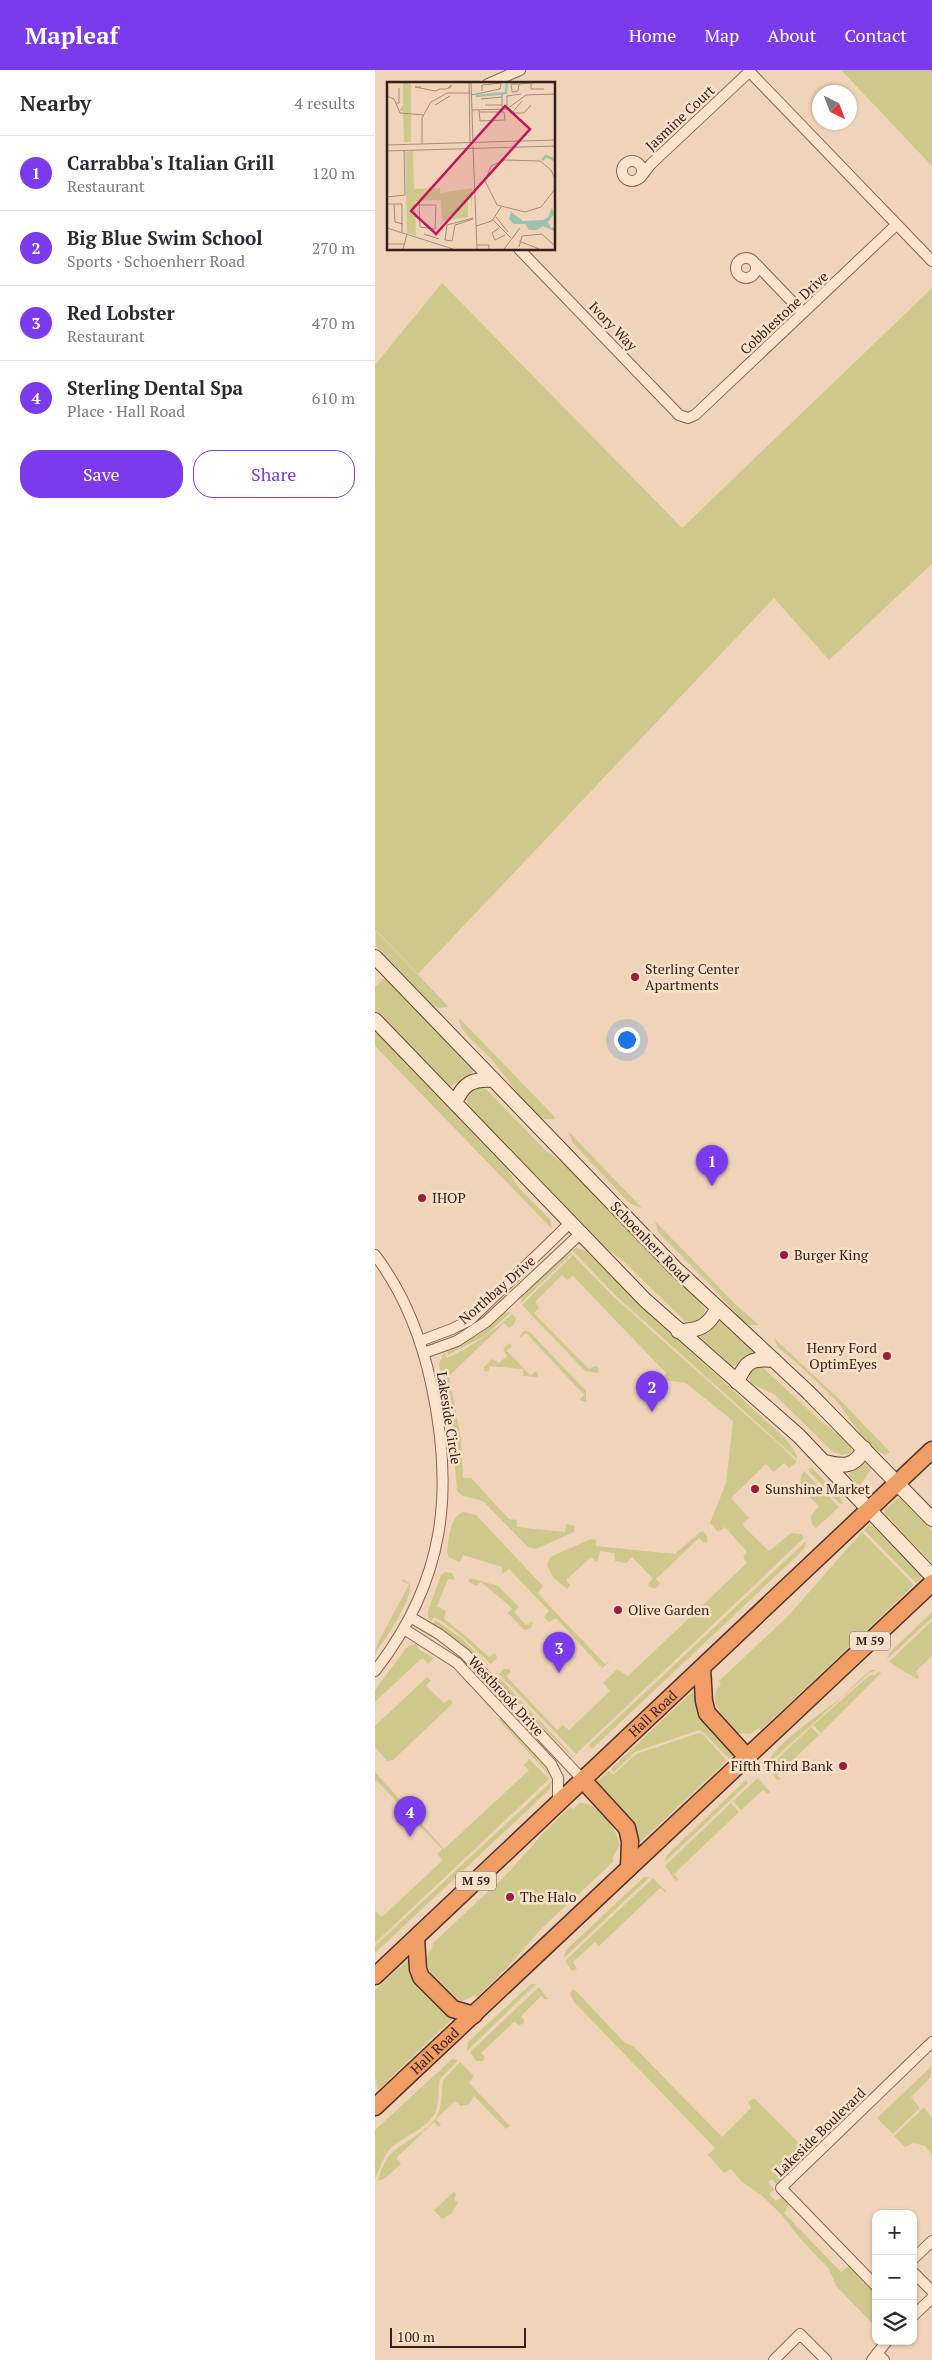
<!DOCTYPE html>
<html lang="en">
<head>
<meta charset="utf-8">
<style>
  body { margin:0; font-family:"PT Serif",serif; background:#f7f7f7; color:#2b2b33 }
  .controls { position:absolute; right:15px; bottom:15px; display:grid; overflow:hidden; border-radius:10px; box-shadow:0 1px 4px #0004 }
  .controls button { width:45px; height:45px; display:grid; place-items:center; padding:0; border:0; border-bottom:1px solid #e1e1e2; background:#fff; color:#2b2b33; font:25px sans-serif }
  .compass { position:absolute; left:437px; top:15px; width:45px; height:45px; border-radius:50%; background:#fff; box-shadow:0 1px 4px #0004; rotate:138deg }
  .scale { position:absolute; left:15px; bottom:12px; width:136px; box-sizing:border-box; padding-left:5px; border:2px solid #352119; border-top:0; font-size:14px; line-height:18px; white-space:nowrap; color:#352119; -webkit-text-stroke:4px #f7e0c9; paint-order:stroke }
  .you { position:absolute; left:251px; top:969px; width:18px; height:18px; margin:-12px; border:4px solid #fff; border-radius:50%; background:#1a73e8; box-shadow:0 0 0 8px #1a73e833 }
  .badge { display:grid; place-items:center; width:32px; height:32px; border-radius:50%; background:#7c3aed; color:#fff; font-size:16px; font-weight:700 }
  .pin { position:absolute; translate:-50% -41px; filter:drop-shadow(0 1px 2px #0008) }
  .pin::after { content:''; position:absolute; top:26px; width:18px; height:15px; background:inherit; clip-path:polygon(0 0,100% 0,50% 100%) }
  .list { margin:0; padding:0; list-style:none }
  h2 { display:flex; justify-content:space-between; align-items:center; height:65px; margin:0; padding:0 20px; font-size:21px }
  h2 small { font-size:16px; font-weight:400; color:#7c7c81 }
  .list li { display:grid; grid-template-columns:32px 1fr auto; gap:15px; align-items:center; box-sizing:border-box; height:75px; padding:0 20px; border-top:1px solid #e1e1e2 }
  .list b { display:block; font-size:19px; white-space:nowrap }
  .list p { margin:0; font-size:16px; white-space:nowrap; color:#7c7c81 }
  .list em { font-size:16px; font-style:normal; color:#7c7c81 }
  .actions { display:flex; gap:10px; padding:15px 20px }
  .actions a { flex:1; padding:11px 0; border:1px solid #7c3aed; border-radius:20px; text-align:center; font-size:18px; color:#7c3aed }
  .actions .main { background:#7c3aed; color:#fff }
  .icon { flex:none; width:28px; height:28px; fill:none; stroke:currentColor; stroke-width:2; stroke-linecap:round; stroke-linejoin:round }
  .map { position:relative; flex:none; width:557px; height:2290px; overflow:hidden }
  header { display:flex; align-items:center; gap:30px; box-sizing:border-box; height:70px; padding:0 25px; background:#7c3aed; color:#fff }
  header strong { font-size:24px }
  nav { display:flex; gap:28px; margin-inline-start:auto; font-size:18px }
  main { display:flex }
  aside { flex:1; background:#fff }
  .map>svg:first-child { display:block }
</style>
</head>
<body>
<header>
<strong>Mapleaf</strong>
<nav><a>Home</a><a>Map</a><a>About</a><a>Contact</a></nav>
</header>
<main>
<aside>
<h2>Nearby<small>4 results</small></h2>
<ul class="list">
<li><span class="badge">1</span><div><b>Carrabba's Italian Grill</b><p>Restaurant</p></div><em>120 m</em></li>
<li><span class="badge">2</span><div><b>Big Blue Swim School</b><p>Sports · Schoenherr Road</p></div><em>270 m</em></li>
<li><span class="badge">3</span><div><b>Red Lobster</b><p>Restaurant</p></div><em>470 m</em></li>
<li><span class="badge">4</span><div><b>Sterling Dental Spa</b><p>Place · Hall Road</p></div><em>610 m</em></li>
</ul>
<div class="actions"><a class="main">Save</a><a>Share</a></div>
</aside>
<div class="map">
<svg width="557" height="2290" viewBox="0 0 557 2290">
  <rect width="100%" height="100%" fill="#f0d4b9"/>
  <path fill="#cec88d" d="M466,0H557V96Z
    M67,213L307,458L557,218V494L454,590L399,528L43,904L0,859V295Z
    M1,861L70,933L73,937L64,938L57,935L1,876Z
    M12,908L98,999V1003L74,1017L0,940V917L8,909Z
    M84,948L179,1046L180,1049H168C147,1032 134,1010 117,990C108,978 84,964 84,948Z
    M0,961L132,1099L144,1118L175,1149L177,1159L0,976Z
    M106,1016L113,1021L169,1079L195,1099L326,1233L330,1240L327,1250L316,1254L310,1251L247,1190L228,1176L94,1037L91,1027L95,1020Z
    M193,1061L267,1138L255,1134L198,1073Z
    M280,1151L361,1235L384,1255H374L367,1251L339,1219L283,1162Z
    M201,1178L209,1180L214,1184C268,1240 327,1290 383,1344C392,1352 424,1378 422,1389L240,1225L197,1180Z
    M194,1182L197,1183L146,1233L147,1226Z
    M198,1185L239,1227L405,1375L422,1392L414,1398L409,1393L399,1402L391,1394L356,1428L374,1448L368,1453L369,1457L394,1481L416,1463L426,1464L429,1468L201,1684L124,1604L129,1599H134L136,1602L131,1606L182,1660L188,1655L194,1660L235,1621L228,1613L242,1599L253,1606L372,1493L368,1487L372,1482L350,1457L343,1462L335,1453L351,1413L358,1351L311,1313L287,1310L291,1303L198,1206L192,1210L187,1205L160,1232L164,1238L159,1243L214,1299L221,1296L224,1299L223,1303L210,1301L147,1235Z
    M136,1242L111,1265L73,1285L72,1280L106,1263L129,1243Z
    M137,1244L141,1248L139,1254L134,1258L129,1253L74,1306L86,1369L88,1408H96L134,1449L142,1450V1457L190,1462L191,1454L200,1456L199,1462L161,1479L153,1477L108,1431L88,1426L82,1421L77,1362L64,1294L69,1282L72,1288C97,1276 117,1263 137,1244Z
    M344,1251L378,1282L357,1298L323,1268L334,1262Z
    M149,1261L155,1262L211,1321V1332L205,1330L209,1325L151,1263L146,1267H144Z
    M398,1267L466,1331L515,1382L511,1385C492,1379 475,1347 462,1332C444,1313 423,1294 403,1277Z
    M135,1273L137,1276L132,1281L155,1305L162,1301L163,1307L148,1306V1299L115,1296L113,1302L109,1301V1297L117,1289L124,1293L132,1286L128,1279Z
    M386,1296L449,1354L471,1370L477,1380L476,1383L467,1385L457,1381L400,1325L376,1313L373,1304L376,1298Z
    M491,1392L497,1398L484,1417L473,1404L484,1398Z
    M437,1398L464,1425L468,1433L465,1434L432,1399Z
    M429,1401L464,1437L441,1458L437,1454L436,1446L444,1436C434,1426 419,1416 429,1401Z
    M523,1428H526L557,1461V1493L510,1444L509,1440Z
    M88,1442L101,1445L168,1516L163,1523L169,1530L230,1594L236,1589L223,1603L227,1598L181,1548L174,1552L169,1547L174,1541L134,1499L127,1504V1497L88,1485L85,1492L73,1487L72,1482C74,1469 74,1448 88,1442Z
    M494,1455L498,1456L546,1505V1509L541,1513L489,1460Z
    M325,1462L328,1461L332,1466V1472L329,1473L324,1468L281,1509L285,1514L280,1519L273,1516L277,1508L257,1487L251,1493L240,1491L239,1483L225,1481L222,1492L216,1487L191,1510L195,1515L192,1519L178,1507L172,1495L175,1487L216,1469L221,1470V1476L300,1484Z
    M487,1462L539,1515L386,1660L384,1658L375,1664L364,1663C349,1650 330,1632 346,1613L344,1611L414,1545Z
    M431,1471L430,1477L426,1482L217,1679L214,1675Z
    M70,1502L77,1503L80,1510L73,1509L62,1536L71,1541L69,1549L92,1567L114,1587L120,1583L122,1588L116,1594C97,1578 82,1558 59,1547L56,1551L53,1548V1541L66,1505Z
    M95,1508L123,1516L144,1537L139,1542L151,1555L158,1552L156,1558L149,1560L133,1543L137,1538L106,1512L101,1516L93,1511Z
    M28,1509L35,1514C38,1529 10,1570 0,1583C0,1574 28,1528 34,1514L27,1511Z
    M557,1542V1548L512,1589L514,1583Z
    M60,1550L86,1568L113,1595L107,1594L84,1572L58,1554Z
    M557,1551V1586L541,1601L544,1607L542,1609L514,1592Z
    M43,1573V1579L59,1588L53,1594L48,1588L45,1590L0,1632V1620L32,1577Z
    M497,1600H502L494,1603L393,1694C396,1676 453,1639 468,1626C477,1618 486,1607 497,1600Z
    M504,1601L506,1603L446,1663L438,1655L495,1605H500Z
    M123,1606L198,1686L197,1687L125,1614Z
    M52,1607L56,1610L51,1616L69,1633L75,1629L78,1633L18,1690L12,1691L0,1677V1656Z
    M321,1618L359,1685L354,1689L328,1662L324,1660L260,1682L239,1702L236,1699Z
    M122,1648L128,1649L165,1690L176,1707Z
    M436,1657L444,1665L402,1705L406,1709L402,1710L394,1697Z
    M324,1663L328,1664L352,1691L263,1774L221,1712L234,1701L238,1705L261,1684Z
    M154,1689L174,1709L0,1873V1841L7,1847L68,1790L62,1784L67,1779L2,1711L0,1712V1702L69,1779L154,1700L149,1695Z
    M383,1708L395,1722L393,1724L388,1720L366,1740L358,1731Z
    M178,1710L174,1720L0,1883V1876Z
    M371,1710L373,1713L289,1793L292,1785Z
    M205,1733C221,1731 245,1761 244,1776L237,1789L239,1791L166,1859L131,1899L102,1927L100,1925L88,1931C74,1930 52,1905 52,1891C52,1885 55,1880 58,1876L57,1874L135,1801L168,1763L195,1737L198,1739Z
    M356,1733L364,1742L299,1804L304,1810L301,1811L290,1796Z
    M269,1807H275L189,1888L191,1880Z
    M278,1808L291,1821L290,1822L285,1818L224,1876L220,1872L198,1892L202,1899L197,1901L190,1891Z
    M34,1889L41,1913L67,1940L78,1948L3,2020L0,2007V1920Z
    M156,1914H161L92,1981L93,1972Z
    M164,1917L173,1929H169L166,1926L146,1946L149,1950L148,1954L144,1955L139,1952L106,1983L110,1987L108,1991H101L95,1982Z
    M200,1920L249,1972L259,1977L347,2067L376,2038L373,2032L379,2028L434,2083L403,2116L397,2109L393,2112L399,2119L394,2124L401,2131L407,2127L414,2134L409,2143L466,2202L474,2196L501,2222V2257L461,2216L454,2199L429,2173L405,2143L386,2125L367,2112L356,2099L349,2103L333,2085L340,2078L199,1932L195,1924L197,1920Z
    M77,1989L83,1990L65,2009C62,2020 65,2032 60,2043C50,2061 27,2066 14,2080C7,2089 6,2098 0,2108V2060Z
    M85,1992L99,2006L94,2013L135,2056L131,2059L99,2026L94,2034L86,2036L80,2031L61,2049L66,2055L64,2057L59,2052L21,2088L26,2094L9,2109L3,2111C5,2105 7,2096 11,2090C24,2071 52,2065 63,2044C68,2033 66,2021 68,2010Z
    M557,1996L555,2008L536,2027L545,2038L518,2064L502,2048Z
    M549,2037L557,2048V2085L550,2076L539,2073L530,2077L519,2066Z
    M79,2122L81,2124L79,2129L83,2133L76,2144L67,2149L59,2140Z"/>
  <g fill="none" stroke-linecap="round" stroke-linejoin="round">
    <g stroke="#876453" stroke-width="12">
      <path id="minor" d="M373,0L557,191
        M113,14L145,0
        M247 101a10 10 0 1 1 20 0a10 10 0 1 1-20 0Z
        M265,108L276,94L374,2
        M144,179L304,345L313,348L320,345L521,155
        M361 198a10 10 0 1 1 20 0a10 10 0 1 1-20 0Z
        M381,194L428,243
        M0,1185C29,1223 46,1267 56,1313C80,1422 70,1511 0,1601
        M45,1271L77,1259L95,1250L195,1153
        M49,1283L82,1271L111,1252L205,1164
        M35,1547L64,1564L90,1584L208,1710
        M29,1559L82,1593L176,1694L183,1708V1734
        M538,2189L557,2171
        M538,2202L557,2221
        M501,2216L406,2118L557,1972
        M538,2246L557,2228
        M502,2283L509,2290
        M399,2290L425,2264L451,2290
        M497,2290L512,2271"/>
    </g>
    <g stroke="#684537" stroke-width="16">
      <path id="secondary" d="M0,887L301,1199L434,1323L557,1449
        M0,950L270,1230L424,1366L557,1506
        M80,1033C88,1014 97,1008 119,1010
        M303,1261C323,1261 333,1257 342,1239
        M362,1312C371,1291 376,1288 399,1290
        M450,1392C468,1397 481,1397 489,1378"/>
    </g>
    <g stroke="#543428" stroke-width="19">
      <g id="trunk">
        <path d="M327,1598L329,1631L332,1643L372,1687"/>
        <path d="M208,1710L252,1758L255,1771L254,1798"/>
        <path d="M41,1868L43,1899L46,1907L78,1939L99,1945"/>
        <path id="s1" d="M0,1906L557,1380"/>
        <path id="s2" d="M0,2037L557,1513"/>
      </g>
    </g>
    <use href="#minor" stroke="#fbe3cc" stroke-width="10"/>
    <use href="#secondary" stroke="#fbe3cc" stroke-width="14"/>
    <use href="#trunk" stroke="#f09e66" stroke-width="16"/>
  </g>
  <g fill="#9a1f39" stroke="#f7e0c9" stroke-width="2">
    <circle cx="260" cy="907" r="5"/>
    <circle cx="47" cy="1128" r="5"/>
    <circle cx="409" cy="1185" r="5"/>
    <circle cx="512" cy="1286" r="5"/>
    <circle cx="380" cy="1419" r="5"/>
    <circle cx="243" cy="1540" r="5"/>
    <circle cx="468" cy="1696" r="5"/>
    <circle cx="135" cy="1827" r="5"/>
  </g>
  <g text-anchor="middle" stroke-width="5" stroke-linejoin="round" paint-order="stroke">
    <g fill="#f7e0c9" stroke="#6f5a4e" stroke-width="1">
      <rect x="475" y="1561.5" width="40" height="19" rx="4"/>
      <rect x="81" y="1801.5" width="40" height="19" rx="4"/>
    </g>
    <g font-size="12" font-weight="bold" fill="#352119">
      <text x="495" y="1575">M 59</text>
      <text x="101" y="1815">M 59</text>
    </g>
    <g font-size="14" fill="#352119" stroke="#f7e0c9">
      <text transform="translate(305 48) rotate(-43)" y="5">Jasmine Court</text>
      <text transform="translate(409 243) rotate(-43)" y="5">Cobblestone Drive</text>
      <text transform="translate(238 256) rotate(46)" y="5">Ivory Way</text>
      <text transform="translate(275 1172) rotate(46)" y="5">Schoenherr Road</text>
      <text transform="translate(122 1220) rotate(-41)" y="5">Northbay Drive</text>
      <text transform="translate(74 1348) rotate(81)" y="5">Lakeside Circle</text>
      <text transform="translate(131 1626) rotate(47)" y="5">Westbrook Drive</text>
      <text dy="5" stroke="none"><textPath href="#s1" startOffset="382">Hall Road</textPath></text>
      <text dy="5" stroke="none"><textPath href="#s2" startOffset="82">Hall Road</textPath></text>
      <text transform="translate(445 2062) rotate(-44)" y="5">Lakeside Boulevard</text>
    </g>
    <g font-size="14" fill="#352119" stroke="#f7e0c9" text-anchor="start">
      <text x="270" y="904">Sterling Center<tspan x="270" dy="16">Apartments</tspan></text>
      <text x="57" y="1133">IHOP</text>
      <text x="419" y="1190">Burger King</text>
      <text x="502" y="1283" text-anchor="end">Henry Ford<tspan x="502" dy="16">OptimEyes</tspan></text>
      <text x="390" y="1424">Sunshine Market</text>
      <text x="253" y="1545">Olive Garden</text>
      <text x="458" y="1701" text-anchor="end">Fifth Third Bank</text>
      <text x="145" y="1832">The Halo</text>
    </g>
  </g>
  <g transform="translate(12 12)">
    <rect width="168" height="168" fill="#f0d4b9"/>
    <path d="M16,0H24V60H17L16,29H12L16,23ZM26,69L27,107L53,106V111L85,106V135L84,117L81,118V135L55,139L54,118L28,119L29,154L20,151L18,70Z" fill="#cec88d"/>
    <path d="M165,125L167,132L161,140L164,146L167,145V149L156,144L150,148H142L138,142H127L122,137L124,130L136,139L156,138L161,135Z" fill="#9ec0af"/>
    <path fill="none" stroke="#9ec0af" stroke-width="2.5" d="M89,14L119,11L120,0M155,78L159,74L168,78"/>
    <path fill="none" stroke="#a58c79" stroke-width="1" d="M82,0L83,60M84,0L86,60M144,1V7H157M34,5H28L48,9L53,7H59L64,5V3L61,6M131,9L132,2L154,0M131,9L125,10L124,2H131M115,12V29M84,13L113,7L114,1L95,3V9M0,14L7,17L13,31L37,33M94,17L115,15M9,21H12V6M48,23L63,14M98,23H115M122,26L123,31H137L144,23M120,27V14L134,12M85,28L120,27L139,13L168,12M92,28L93,39L118,38L117,30H93M125,31L135,19M35,62V36L44,20L60,11H84M0,63L168,58M86,64L90,167M0,69L168,64M168,97L164,88L153,79L117,78L104,84L98,99L110,123L138,130L154,125L168,107M0,115L18,113L17,68M32,119L33,145L48,147L49,123H32M0,122H15V151M7,122L8,140L16,142M109,135L121,150M86,136L60,143L58,158L65,159L68,143L86,137M106,138L124,156M89,144L105,139L114,125M0,146L66,167M112,146L105,151L108,158L118,153M37,152L52,157M132,159L152,167M0,162H18M90,163H102V167M132,165L135,154L155,152L168,164M16,167L20,152M117,167L133,146"/>
    <path fill="#c2185b" fill-opacity="0.15" stroke="#c2185b" stroke-width="2.5" d="M118,24L143,47L49,152L24,129Z"/>
    <rect width="168" height="168" fill="none" stroke="#352119" stroke-width="2.5"/>
  </g>
</svg>
<div class="controls">
<button>+</button>
<button>−</button>
<button><svg class="icon" aria-label="layers" viewBox="0 0 24 24"><path d="M12 4l9 5-9 5-9-5zM3 14l9 5 9-5"/></svg></button>
</div>
<svg class="compass" viewBox="-18 -18 36 36"><path d="M0-13l5 13h-10z" fill="#e53935"/><path d="M0 13l5-13h-10z" fill="#7c7c81"/></svg>
<div class="scale">100 m</div>
<div class="you"></div>
<div class="pin badge" style="left:337px;top:1116px">1</div>
<div class="pin badge" style="left:277px;top:1342px">2</div>
<div class="pin badge" style="left:184px;top:1603px">3</div>
<div class="pin badge" style="left:35px;top:1767px">4</div>
</div>
</main>
</body>
</html>
